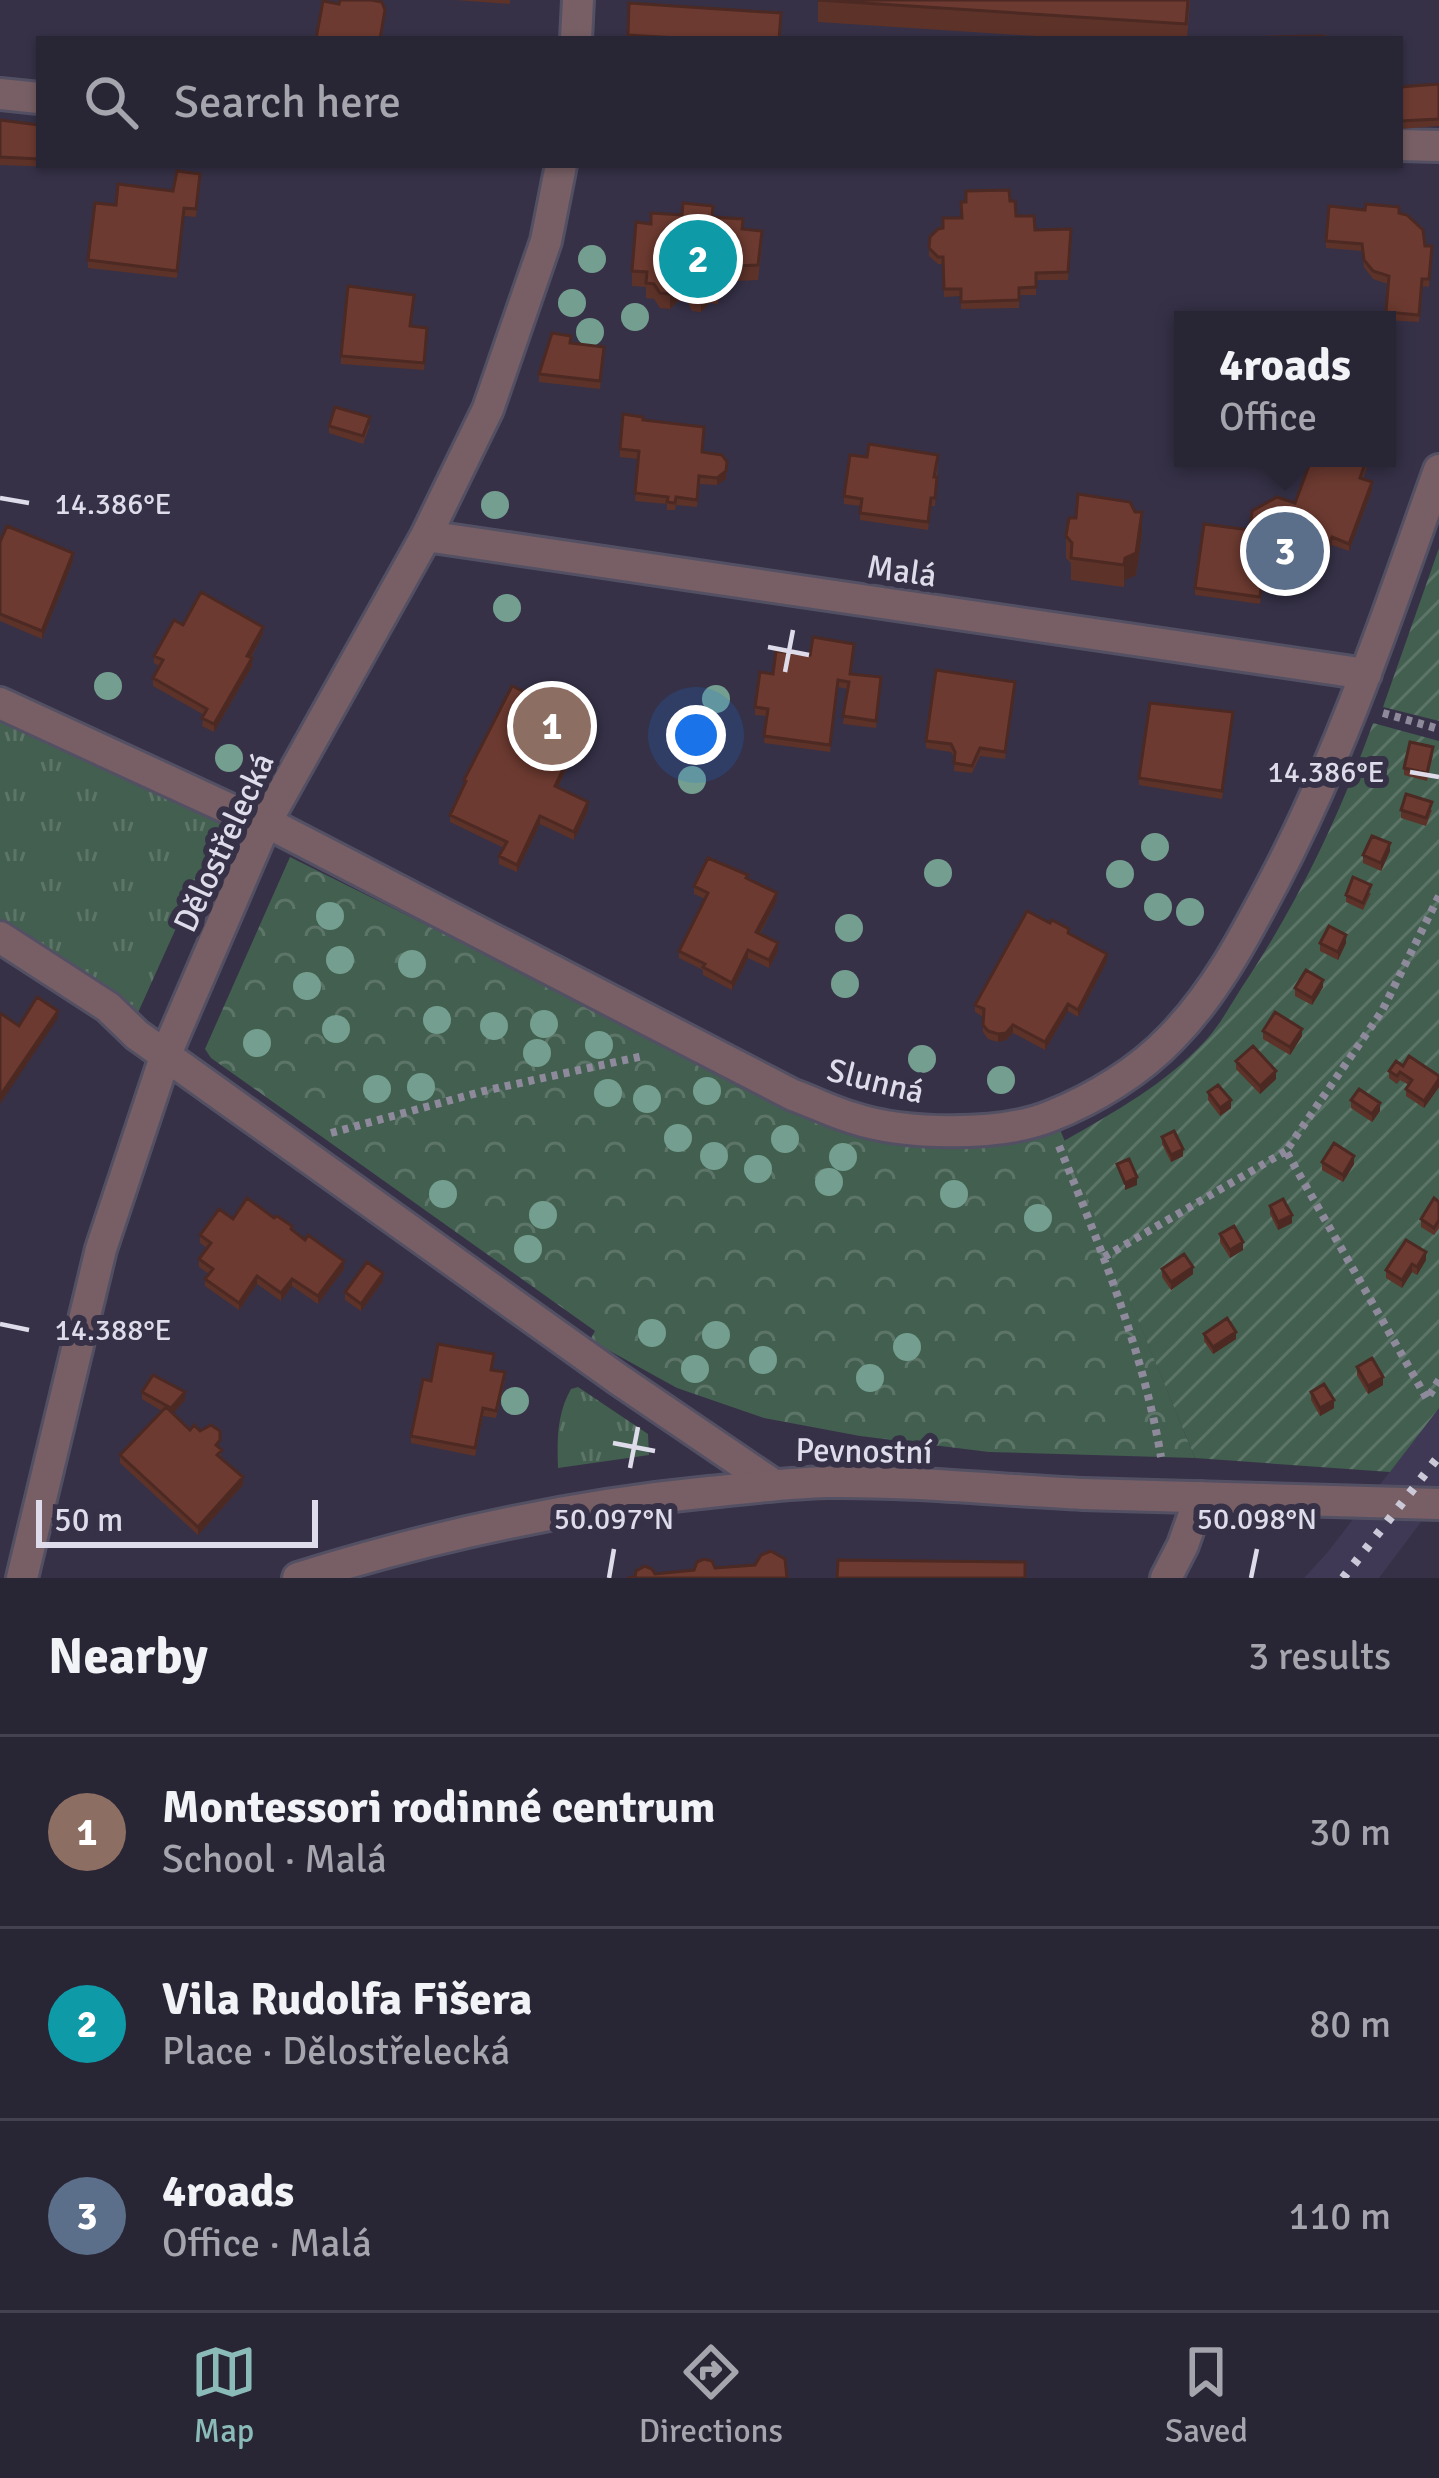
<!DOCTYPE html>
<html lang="en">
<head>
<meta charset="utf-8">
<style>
  body { margin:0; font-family:Signika,sans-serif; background:#302d3d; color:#f1f3f6 }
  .scale { position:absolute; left:36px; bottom:30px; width:282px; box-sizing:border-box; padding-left:12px; border:6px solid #dedcea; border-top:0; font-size:33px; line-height:42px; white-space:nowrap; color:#dedcea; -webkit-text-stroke:9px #363147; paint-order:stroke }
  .you { position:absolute; left:696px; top:735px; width:42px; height:42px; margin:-30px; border:9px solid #fff; border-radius:50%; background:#1a73e8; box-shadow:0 0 0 18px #1a73e833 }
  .badge { display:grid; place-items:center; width:78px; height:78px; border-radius:50%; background:#8bbbb9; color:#fff; font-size:39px; font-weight:700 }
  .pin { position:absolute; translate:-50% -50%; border:6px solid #fff; box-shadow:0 3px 12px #0006 }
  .popup { position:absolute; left:1174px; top:311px; width:222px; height:156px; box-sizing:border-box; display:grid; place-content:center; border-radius:0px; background:#282535; filter:drop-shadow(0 3px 9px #0005); font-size:39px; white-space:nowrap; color:#a5a5ad }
  .popup b { font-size:45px; color:#f1f3f6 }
  .popup::after { content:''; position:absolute; left:50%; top:100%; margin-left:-24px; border:24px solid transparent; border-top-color:#282535 }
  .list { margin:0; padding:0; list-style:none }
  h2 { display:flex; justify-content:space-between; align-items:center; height:156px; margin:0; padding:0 48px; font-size:51px }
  h2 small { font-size:39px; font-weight:400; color:#a5a5ad }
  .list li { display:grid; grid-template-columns:78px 1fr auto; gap:36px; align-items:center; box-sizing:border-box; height:192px; padding:0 48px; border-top:3px solid #444250 }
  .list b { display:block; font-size:45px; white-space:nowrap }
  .list p { margin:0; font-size:39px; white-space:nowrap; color:#a5a5ad }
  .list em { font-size:39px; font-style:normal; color:#a5a5ad }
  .icon { flex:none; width:66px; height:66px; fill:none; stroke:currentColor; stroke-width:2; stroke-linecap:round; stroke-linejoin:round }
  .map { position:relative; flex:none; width:1439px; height:1578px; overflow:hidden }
  .search { position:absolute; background:#282535; box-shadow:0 3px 9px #0004; left:36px; right:36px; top:36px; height:132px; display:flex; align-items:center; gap:30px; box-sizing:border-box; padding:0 42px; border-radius:0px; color:#a5a5ad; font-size:45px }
  .sheet { height:732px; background:#282535 }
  nav { display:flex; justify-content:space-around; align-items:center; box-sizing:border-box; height:168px; border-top:3px solid #444250; background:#282535; font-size:33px; color:#a5a5ad }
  nav a { display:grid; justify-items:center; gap:6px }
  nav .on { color:#8bbbb9 }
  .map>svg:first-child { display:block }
</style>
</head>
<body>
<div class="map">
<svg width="1439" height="1578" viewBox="0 0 1439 1578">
  <defs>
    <pattern id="grass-tufts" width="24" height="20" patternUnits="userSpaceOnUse" patternTransform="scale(3)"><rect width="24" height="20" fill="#425f4f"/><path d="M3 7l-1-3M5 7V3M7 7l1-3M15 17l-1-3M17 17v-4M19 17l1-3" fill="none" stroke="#5d7568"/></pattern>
    <pattern id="park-crowns" width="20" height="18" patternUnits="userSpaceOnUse" patternTransform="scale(3)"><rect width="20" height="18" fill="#425f4f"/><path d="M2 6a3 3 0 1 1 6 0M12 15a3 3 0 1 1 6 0" fill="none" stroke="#5d7568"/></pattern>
    <pattern id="garden-furrows" width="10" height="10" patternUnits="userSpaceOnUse" patternTransform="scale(3)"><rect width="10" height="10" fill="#425f4f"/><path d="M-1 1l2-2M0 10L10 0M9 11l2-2" fill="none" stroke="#5d7568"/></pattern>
  </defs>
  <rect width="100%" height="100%" fill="#363147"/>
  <path fill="#3f3955" d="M1439,1408V1498L1379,1578H1304L1327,1553Z"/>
  <path fill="url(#grass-tufts)" d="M0,713L163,792L223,824L136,1017L0,926Z
    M578,1387L648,1434L649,1455L558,1468C557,1440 557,1413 571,1389Z"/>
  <path fill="url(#park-crowns)" d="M290,857L824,1123L1059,1127L1195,1458L989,1452L860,1436L764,1418L677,1388L590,1340L595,1331L211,1058L205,1049Z"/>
  <path fill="url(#garden-furrows)" d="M1439,548V721L1383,707Z
    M1373,723L1439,741V1408L1390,1472L1195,1458L1064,1141C1114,1112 1166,1084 1206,1040C1220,1025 1231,1004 1242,987C1297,905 1340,815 1373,723Z"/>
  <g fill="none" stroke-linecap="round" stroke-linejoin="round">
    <g stroke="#545064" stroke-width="36">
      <path id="minor" d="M576,39L578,0
        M0,94L39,98
        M1400,145L1439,146
        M426,536L1366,674
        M0,703L234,811L266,822L793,1095C813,1102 832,1112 853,1118C904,1135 1000,1137 1051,1116C1094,1099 1140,1071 1172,1037C1215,993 1244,938 1272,885C1342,753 1389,610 1439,470
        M0,937L108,1007L137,1035L618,1379L774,1485
        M22,1578L101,1249L166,1054L266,822L426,536L488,409L546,241L561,165
        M1166,1578L1183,1545L1200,1497"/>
    </g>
    <g stroke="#545064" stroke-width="36">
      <path id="tertiary" d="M298,1578C432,1536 568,1506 709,1492C748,1488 787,1483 827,1482C912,1481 998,1490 1083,1494C1201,1498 1320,1500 1439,1504"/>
    </g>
    <path stroke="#8e8a9c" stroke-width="8" stroke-dasharray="6 6" stroke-linecap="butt" d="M1383,713L1439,729
      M1439,896L1382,1011L1286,1151L1427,1399L1439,1380
      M331,1133L484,1091L643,1056
      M1059,1146C1100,1246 1143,1350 1161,1457
      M1104,1257L1286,1151"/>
    <use href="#minor" stroke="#775f65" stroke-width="30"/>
    <use href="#tertiary" stroke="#775f65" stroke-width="30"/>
    <path stroke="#cbc9d7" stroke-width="9" stroke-dasharray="6 12" stroke-linecap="butt" d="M1343,1578L1439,1456"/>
  </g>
  <g fill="#749f90">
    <circle cx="592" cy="259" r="14"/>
    <circle cx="572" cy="303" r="14"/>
    <circle cx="635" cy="317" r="14"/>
    <circle cx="590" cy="332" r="14"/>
    <circle cx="495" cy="505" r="14"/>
    <circle cx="507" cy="608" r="14"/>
    <circle cx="108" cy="686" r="14"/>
    <circle cx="716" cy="699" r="14"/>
    <circle cx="229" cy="758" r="14"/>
    <circle cx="692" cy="780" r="14"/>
    <circle cx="1155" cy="847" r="14"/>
    <circle cx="938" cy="873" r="14"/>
    <circle cx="1120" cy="874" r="14"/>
    <circle cx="1158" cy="907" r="14"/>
    <circle cx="1190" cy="912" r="14"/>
    <circle cx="330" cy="916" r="14"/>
    <circle cx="849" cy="928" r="14"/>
    <circle cx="340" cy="960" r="14"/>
    <circle cx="412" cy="964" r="14"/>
    <circle cx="845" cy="984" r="14"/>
    <circle cx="307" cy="986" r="14"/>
    <circle cx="437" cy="1020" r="14"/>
    <circle cx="544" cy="1024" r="14"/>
    <circle cx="494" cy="1026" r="14"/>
    <circle cx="336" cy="1029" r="14"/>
    <circle cx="257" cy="1043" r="14"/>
    <circle cx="599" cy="1045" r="14"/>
    <circle cx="537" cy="1053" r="14"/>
    <circle cx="922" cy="1059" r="14"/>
    <circle cx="1001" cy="1080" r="14"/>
    <circle cx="421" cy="1087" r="14"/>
    <circle cx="377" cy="1089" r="14"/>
    <circle cx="707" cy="1091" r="14"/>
    <circle cx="608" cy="1093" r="14"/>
    <circle cx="647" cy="1099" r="14"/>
    <circle cx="678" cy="1138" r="14"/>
    <circle cx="785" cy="1139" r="14"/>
    <circle cx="714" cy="1156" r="14"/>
    <circle cx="843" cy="1157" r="14"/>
    <circle cx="758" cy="1169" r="14"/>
    <circle cx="829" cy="1182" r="14"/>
    <circle cx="443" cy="1194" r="14"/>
    <circle cx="954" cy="1194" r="14"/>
    <circle cx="543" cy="1215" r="14"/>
    <circle cx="1038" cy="1218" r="14"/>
    <circle cx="528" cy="1249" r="14"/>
    <circle cx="652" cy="1333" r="14"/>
    <circle cx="716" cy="1335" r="14"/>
    <circle cx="907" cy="1347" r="14"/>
    <circle cx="763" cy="1360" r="14"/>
    <circle cx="695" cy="1369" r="14"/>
    <circle cx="870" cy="1378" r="14"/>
    <circle cx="515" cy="1401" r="14"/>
  </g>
  <path fill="#5d3229" d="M455,0H510V4Z
    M818,0H1190L1187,39H1082L818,22Z
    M629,3L780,39H628Z
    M1439,84V126L1400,129V87Z
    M0,120L39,125V165H56V167L0,165Z
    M200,182L196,217L184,216L177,278L88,268V260L116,205L173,191Z
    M1010,201L1016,216L1035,230L1071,229L1068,280H1036V295H1019V308L961,309V296L944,297L943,264H938L929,256V248L943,228L961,218Z
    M1399,213L1425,246H1432L1429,287L1422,286L1419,322L1386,320L1388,284L1373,279L1364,267L1362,251L1326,248V241Z
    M713,217L743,230L762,246L758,280L737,281V272H728L719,278L718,304L709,303L701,312L692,311L687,301H678L670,309L660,308L654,299L646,298V287L632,286V271L651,224Z
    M414,302L411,326L427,336L424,370L341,364V356Z
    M570,343L604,355L600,389L539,382V374Z
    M643,420L703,452L727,462L726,479L717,485L699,484L697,507L676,505L675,510H667V504L635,501L638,459L620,457V449Z
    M370,425L363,444L329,433V426Z
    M1326,458H1370L1363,479L1372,490L1349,551L1332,545L1320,569V577L1301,591L1262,586L1260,604L1195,595V588L1250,530L1295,503L1323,465Z
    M938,463L935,506H931L928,530L860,520L861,506L844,504V496Z
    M1142,534L1136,575L1125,580L1124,587L1071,580V563L1066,558V536Z
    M0,542L73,561L42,639L0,621Z
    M183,625L263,634L251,658L252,666L214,732L202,726L204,715L153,686V678L159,666L154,663V656Z
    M854,651L851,674L881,685L876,728L843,724L848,689L838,687L830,752L764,743L767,716L755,715V707L773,674L810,655Z
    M1015,689L1005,759L980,756L972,773L954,771L955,758L951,752L926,748V741Z
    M1233,720L1222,799L1139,785V778Z
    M589,722L558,787L588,810L574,840L540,824L517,872L499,864V856L504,848L450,822V815L464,786V780Z
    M1433,755L1427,781L1404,775V768Z
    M1401,810H1432L1426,826L1401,818Z
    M1390,851L1381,871L1363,863V855Z
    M746,878L777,900L760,934L778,951L769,968L748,958L732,990L703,975V970L679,958V951L705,899L694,894V886Z
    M1371,893L1363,910L1346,902V895Z
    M1069,933L1107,961L1078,1017L1068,1011L1045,1050L1013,1033L1006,1040L998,1042L988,1039L983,1032V1017L975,1012V1005Z
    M1320,943H1346L1338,960L1320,951Z
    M1323,987L1312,1005L1295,996V988Z
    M1263,1031L1302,1036L1290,1055L1263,1039Z
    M1236,1061L1276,1079L1260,1094L1236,1069Z
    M1403,1066L1439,1076V1087L1424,1108L1406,1096V1089L1409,1085L1400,1080L1397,1084L1389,1078V1071Z
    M1208,1092L1231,1108L1220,1116L1208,1100Z
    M1351,1100L1380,1111L1372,1122L1351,1108Z
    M1162,1137L1183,1156L1171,1162L1162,1144Z
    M1322,1162L1354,1164L1343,1182L1322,1170Z
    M1439,1202V1228L1434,1235L1421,1227V1219Z
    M1270,1206L1292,1223L1278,1230L1270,1214Z
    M233,1219L291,1229L344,1269L318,1304L292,1286L281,1301L257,1284L239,1310L205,1286V1279L209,1274L199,1267V1259L207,1248L200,1243V1235Z
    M1220,1234L1243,1250L1230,1258L1220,1242Z
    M1426,1260L1417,1275L1412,1272L1402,1288L1386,1278V1270Z
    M1162,1269L1193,1274L1171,1290L1162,1277Z
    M383,1281L361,1311L345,1300V1292Z
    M1204,1334L1236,1339L1213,1354L1204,1341Z
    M494,1361L492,1370L505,1380L496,1418L483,1416L475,1456L411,1443V1436L431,1381Z
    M1357,1367L1383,1385L1368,1394L1357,1375Z
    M142,1392L185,1400L173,1413L190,1430L220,1448L221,1458L243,1485L198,1535L120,1463V1455L162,1411L142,1399Z
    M1311,1392L1334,1408L1320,1416L1311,1400Z"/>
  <path fill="#4c2922" d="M728,257V272L719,278L718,304L719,263Z
    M678,286V301L670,309V294Z
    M709,288V303L701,312V297Z
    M726,471V479L717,485V478Z
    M1372,482V490L1349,551V544Z
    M1142,512V534L1136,575L1125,580L1124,587V565Z
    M1332,537V545L1320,569V561Z
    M73,553V561L42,639V631Z
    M1320,570V577L1301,591V583Z
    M263,627V634L247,664V656Z
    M252,658V666L214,732V724Z
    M589,715V722L555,793V786Z
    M588,802V810L574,840V832Z
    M540,816V824L517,872V865Z
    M1390,843V851L1381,871V863Z
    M777,893V900L756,940V932Z
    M1346,935V943L1338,960V952Z
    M778,943V951L769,968V960Z
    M748,950V958L732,990V983Z
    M1107,954V961L1078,1017V1010Z
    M1323,980V987L1312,1005V998Z
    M1068,1004V1011L1045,1050V1042Z
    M58,1011V1018L0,1104V1096Z
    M1013,1025V1033L1006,1040L998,1042V1034Z
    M1302,1029V1036L1290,1055V1047Z
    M1276,1071V1079L1260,1094V1086Z
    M1439,1079V1087L1424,1108V1101Z
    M1231,1100V1108L1220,1116V1108Z
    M1380,1103V1111L1372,1122V1114Z
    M1183,1149V1156L1171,1162V1155Z
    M1354,1156V1164L1343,1182V1175Z
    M1137,1177V1185L1125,1190V1183Z
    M1292,1215V1223L1278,1230V1222Z
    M1243,1242V1250L1230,1258V1250Z
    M1426,1252V1260L1417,1275V1267Z
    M344,1261V1269L318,1304V1296Z
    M1412,1264V1272L1402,1288V1280Z
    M1193,1267V1274L1171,1290V1282Z
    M383,1273V1281L361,1311V1304Z
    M257,1276V1284L239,1310V1303Z
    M292,1279V1286L281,1301V1293Z
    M1236,1332V1339L1213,1354V1347Z
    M1383,1377V1385L1368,1394V1386Z
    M185,1392V1400L171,1416V1408Z
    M1334,1400V1408L1320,1416V1408Z
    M243,1477V1485L198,1535V1527Z"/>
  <path fill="#6c3a30" stroke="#4c2922" stroke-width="3" d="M340,0H371L382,2L385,10L380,39H316L323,1L339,4Z
    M818,0H1188L1186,24Z
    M629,3L781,13L779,39H693L628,35Z
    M1324,36V39H1268V37Z
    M1439,84V119L1400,121V87Z
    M0,120L39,125V159L0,157Z
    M177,171L200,174L196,209L184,208L177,271L88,260L95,203L116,205L118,184L173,191Z
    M1009,190L1010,201H1015L1016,216H1034L1035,230L1071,229L1068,272L1036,273V287L1019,288V300L961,302V289H944L943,257H938L929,248L930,237L938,229L943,228V218H962L961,202H966V191Z
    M683,203L713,206L712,217L743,219L742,229L762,231L758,265L737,266L738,258L728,257L719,263L718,289L709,288L701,297L692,296L687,286H678L670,294L660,293L654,284L646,283L647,272L632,271L636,222L651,224V213L682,215Z
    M1366,204L1399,207V213L1407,215L1423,230L1425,246H1432L1429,279H1422L1419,315L1386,312L1389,276L1373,271L1364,260L1362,244L1326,241L1329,206L1365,210Z
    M348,286L414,295L410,326L427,328L424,363L341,356Z
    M552,333L571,336L570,343L604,347L600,381L539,374Z
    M335,407L370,417L363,436L329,426Z
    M623,414L643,417V420L704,427L702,452L722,455L727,462L726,471L717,478L699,476L697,500L676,497L675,503L667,502L668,497L635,493L639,451L620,449Z
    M869,444L938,455L934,477H937L935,498H931L928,522L860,513L862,499L844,496L850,455L867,457Z
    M1326,458H1367L1360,478L1372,482L1349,544L1332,537L1320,561V570L1301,583L1262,579L1260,597L1195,588L1204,524L1250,530L1252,511L1277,497L1295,503L1311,460L1323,465Z
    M1078,494L1130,502L1135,512H1142L1136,553L1125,558L1124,565L1071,558L1072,543L1066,536L1069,518H1076Z
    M7,526L73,553L42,631L0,614V542Z
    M201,592L263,627L247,656L252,658L214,724L202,718L207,709L153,678L163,660L154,656L174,620L183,625Z
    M813,637L854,644L850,674L881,677L876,721L843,716L849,682L838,680L830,745L764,736L768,709L755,707L760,672L773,674L776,651L810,655Z
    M936,670L1015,682L1005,752L980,748L972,766L954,763L955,752L951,744L926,741Z
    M512,686L561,709L564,703L589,715L555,786L588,802L574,832L540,816L517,865L499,856L507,842L450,815L466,781L464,780Z
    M1150,703L1233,712L1222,791L1139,778Z
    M1410,742L1433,747L1427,773L1404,768Z
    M1406,794L1432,802L1426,818L1401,810Z
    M1372,836L1390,843L1381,863L1363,855Z
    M708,858L748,875L746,878L777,893L756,932L778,943L769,960L748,950L732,983L703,967L705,964L679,951L708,893L694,886Z
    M1353,877L1371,885L1363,903L1346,895Z
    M1027,911L1050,923L1052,920L1069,929L1068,933L1107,954L1078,1010L1068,1004L1045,1042L1013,1025L1006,1033L998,1034L988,1031L983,1025L984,1009L975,1005Z
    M1329,926L1346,935L1338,952L1320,943Z
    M1306,970L1323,980L1312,998L1295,988Z
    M37,997L58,1011L0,1096V1013L19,1026Z
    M1275,1012L1302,1029L1290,1047L1263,1031Z
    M1253,1046L1276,1071L1260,1086L1236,1061Z
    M1409,1056L1439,1076V1079L1424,1101L1406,1089L1412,1080L1400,1072L1397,1076L1389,1071L1396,1061L1403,1066Z
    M1218,1085L1231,1100L1220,1108L1208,1092Z
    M1359,1089L1380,1103L1372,1114L1351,1100Z
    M1174,1131L1183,1149L1171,1155L1162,1137Z
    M1334,1143L1354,1156L1343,1175L1322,1162Z
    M1129,1159L1137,1177L1125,1183L1117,1164Z
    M247,1198L274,1218L277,1216L292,1226L291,1229L305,1240L308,1235L344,1261L318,1296L292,1279L281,1293L257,1276L239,1303L205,1279L213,1269L199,1259L211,1243L200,1235L219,1209L233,1219Z
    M1434,1198L1439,1202V1220L1434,1228L1421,1219Z
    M1283,1199L1292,1215L1278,1222L1270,1206Z
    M1234,1226L1243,1242L1230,1250L1220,1234Z
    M1406,1240L1426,1252L1417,1267L1412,1264L1402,1280L1386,1270Z
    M1184,1254L1193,1267L1171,1282L1162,1269Z
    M367,1262L383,1273L361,1304L345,1292Z
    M1227,1318L1236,1332L1213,1347L1204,1334Z
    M438,1344L494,1354L491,1370L505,1372L496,1411L483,1408L475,1448L411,1436L423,1379L431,1381Z
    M1372,1358L1383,1377L1368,1386L1357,1367Z
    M153,1375L185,1392L171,1408L142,1392Z
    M1324,1384L1334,1400L1320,1408L1311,1392Z
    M166,1407L190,1430L194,1425L200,1431L211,1425L220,1431V1440L216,1445L222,1450L217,1455L243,1477L198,1527L120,1455Z
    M771,1551L785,1559L787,1578H627L635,1577L636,1571L645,1566L652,1569L655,1574L694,1570L697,1562L704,1559L712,1561L715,1568L755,1565L761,1555Z
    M838,1560L1025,1562V1578H837Z"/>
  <path fill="none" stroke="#dedcea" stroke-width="4.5" d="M0,498L29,503M768,647L809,655M785,672L793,630M1410,772L1439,777M0,1324L29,1330M613,1443L655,1451M630,1468L638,1427M609,1578L614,1549M1251,1578L1257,1549"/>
  <g text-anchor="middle" stroke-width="12" stroke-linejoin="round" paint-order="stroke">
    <g font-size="33" fill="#dedcea" stroke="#363147">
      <text transform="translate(902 570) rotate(8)" y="12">Malá</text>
      <text transform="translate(223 842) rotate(-65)" y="12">Dělostřelecká</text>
      <text transform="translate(876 1080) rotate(14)" y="12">Slunná</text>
      <text transform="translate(864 1450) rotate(1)" y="12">Pevnostní</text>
    </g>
  </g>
  <g font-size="30" text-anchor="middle" fill="#dedcea" stroke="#363147" stroke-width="12" stroke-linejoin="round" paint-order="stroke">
    <text x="113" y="514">14.386°E</text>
    <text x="1326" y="782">14.386°E</text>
    <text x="113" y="1340">14.388°E</text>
    <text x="614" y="1529">50.097°N</text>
    <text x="1257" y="1529">50.098°N</text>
  </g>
</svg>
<div class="scale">50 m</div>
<div class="you"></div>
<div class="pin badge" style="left:552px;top:726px;background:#8d6e63">1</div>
<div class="pin badge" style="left:698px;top:259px;background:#0f9aa8">2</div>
<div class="pin badge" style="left:1285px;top:551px;background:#5c6f8a">3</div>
<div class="popup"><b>4roads</b>Office</div>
<div class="search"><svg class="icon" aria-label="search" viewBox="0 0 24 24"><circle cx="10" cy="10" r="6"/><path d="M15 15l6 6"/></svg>Search here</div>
</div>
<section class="sheet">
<h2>Nearby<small>3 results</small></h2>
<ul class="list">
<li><span class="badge" style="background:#8d6e63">1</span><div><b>Montessori rodinné centrum</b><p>School · Malá</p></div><em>30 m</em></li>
<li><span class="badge" style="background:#0f9aa8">2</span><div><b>Vila Rudolfa Fišera</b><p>Place · Dělostřelecká</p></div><em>80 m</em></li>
<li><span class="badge" style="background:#5c6f8a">3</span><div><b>4roads</b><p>Office · Malá</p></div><em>110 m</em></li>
</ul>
</section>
<nav>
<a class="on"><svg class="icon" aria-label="map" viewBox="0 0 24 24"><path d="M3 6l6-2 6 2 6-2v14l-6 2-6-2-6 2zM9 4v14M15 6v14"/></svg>Map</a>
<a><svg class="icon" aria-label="directions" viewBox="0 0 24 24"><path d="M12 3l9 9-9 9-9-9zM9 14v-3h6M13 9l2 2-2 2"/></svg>Directions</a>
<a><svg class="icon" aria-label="saved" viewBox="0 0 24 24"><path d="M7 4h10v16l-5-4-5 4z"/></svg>Saved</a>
</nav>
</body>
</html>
